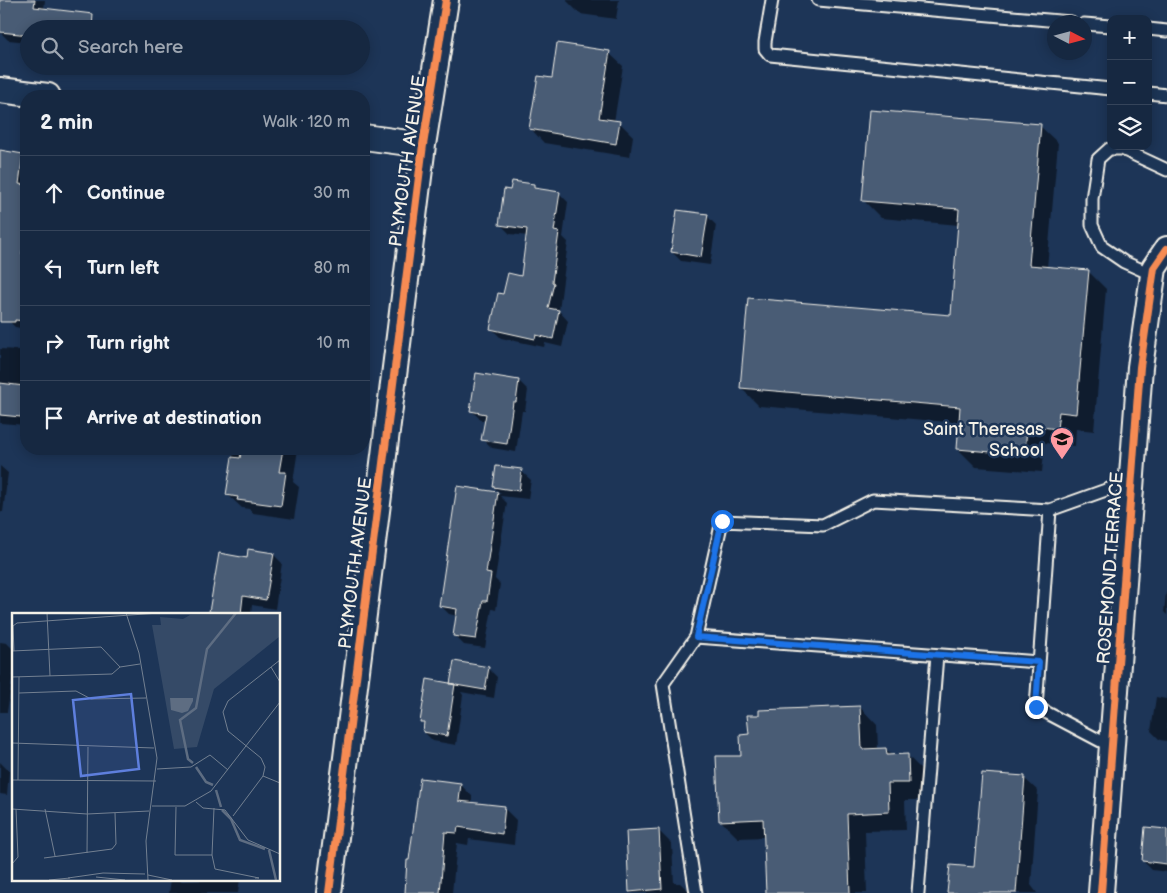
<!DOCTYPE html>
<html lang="en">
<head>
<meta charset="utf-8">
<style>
  body { margin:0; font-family:"Balsamiq Sans",sans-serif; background:#1f3048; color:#f1f3f6 }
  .controls { position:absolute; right:15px; top:15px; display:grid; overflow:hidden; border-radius:10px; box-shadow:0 2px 12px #0003 }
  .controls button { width:45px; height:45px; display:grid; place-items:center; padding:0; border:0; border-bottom:1px solid #35445a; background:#162841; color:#f1f3f6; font:25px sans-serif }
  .compass { position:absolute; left:1047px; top:15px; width:45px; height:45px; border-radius:50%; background:#162841; box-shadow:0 2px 12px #0003; rotate:96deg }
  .stop { position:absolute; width:15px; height:15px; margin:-11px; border:4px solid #1a73e8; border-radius:50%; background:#fff }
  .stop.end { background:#1a73e8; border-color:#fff; box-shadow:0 1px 5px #0008 }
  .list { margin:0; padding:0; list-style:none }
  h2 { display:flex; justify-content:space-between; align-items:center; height:65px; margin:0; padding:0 20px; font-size:21px }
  h2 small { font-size:16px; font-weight:400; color:#9ea6b1 }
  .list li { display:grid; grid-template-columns:32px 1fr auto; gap:15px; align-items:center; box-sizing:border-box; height:75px; padding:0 20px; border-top:1px solid #35445a }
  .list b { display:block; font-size:19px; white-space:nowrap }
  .list em { font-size:16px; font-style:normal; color:#9ea6b1 }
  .icon { flex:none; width:28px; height:28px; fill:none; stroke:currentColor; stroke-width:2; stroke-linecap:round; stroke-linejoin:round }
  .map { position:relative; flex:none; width:1167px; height:893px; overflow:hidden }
  .search { position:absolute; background:#162841; box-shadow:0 2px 12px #0003; left:20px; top:20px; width:350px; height:55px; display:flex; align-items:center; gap:12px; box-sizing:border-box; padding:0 18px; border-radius:28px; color:#9ea6b1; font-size:19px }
  .panel { position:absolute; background:#162841; box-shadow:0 2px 12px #0003; left:20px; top:90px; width:350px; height:365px; border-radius:20px }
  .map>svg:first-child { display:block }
</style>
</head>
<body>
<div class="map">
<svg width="1167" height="893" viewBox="0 0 1167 893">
  <rect width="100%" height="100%" fill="#1d3557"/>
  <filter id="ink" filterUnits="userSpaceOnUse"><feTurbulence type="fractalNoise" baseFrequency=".02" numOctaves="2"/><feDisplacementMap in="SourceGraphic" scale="10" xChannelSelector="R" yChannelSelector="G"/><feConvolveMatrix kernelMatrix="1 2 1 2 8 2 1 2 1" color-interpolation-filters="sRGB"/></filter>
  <g filter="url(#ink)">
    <path fill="#0007" d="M0,0H45L44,10L29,29V42L8,40L0,32Z
      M566,0H619L616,19L580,14Z
      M609,53L623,66L614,122H619L633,136L630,157L544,143L531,129L553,79Z
      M304,66H349L348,72Z
      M1040,126L1058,143L1047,268L1088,271L1106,289L1094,431L1076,429L1075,446L1045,443L1042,472L976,467L958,449L960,423L759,406L741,388L952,316L959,225L881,218L863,200Z
      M0,152L23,155L26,159V329L15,327L6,318L0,301Z
      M533,186L538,190L559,193L568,202L563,237L568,242L559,311L568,321L562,347L545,343L544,347L501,338L492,329L504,295L522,277L528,236L510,234L500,224L512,191Z
      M707,216L716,225L710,265L681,261L672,252Z
      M0,349L20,350L26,357V425L0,423Z
      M519,381L528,390L525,411H522L516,452L492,448L483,439L486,421L481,420L472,411Z
      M234,449H298L293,482L299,487L294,519L253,513L249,509L242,508L228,495Z
      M0,466L8,473L3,512H0Z
      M521,471L531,480L528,499L500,496L507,503L495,579L500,584L496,610L492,609L485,648L464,645L454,635L457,616L449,614L440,605L458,488L501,494L494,487Z
      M220,554L248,559L273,554L282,563L275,609L252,605L251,614H210Z
      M1166,593H1167V615L1164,612Z
      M0,642L7,643L14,650V667L7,712H0Z
      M488,668L497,677L494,698L461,692L463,695L456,745L433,741L424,732L425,725L422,721L451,685Z
      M1167,691V741L1160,740L1151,731L1156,697L1166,699Z
      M860,707L877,725L878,749H886L893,756H908L925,773L927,800H905L906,830L865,831L867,893H767L765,837L738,838L720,820L742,757Z
      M0,762L9,771L7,795L0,794Z
      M1024,778L1038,791L1031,885L1037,893H949L975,869Z
      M460,784L472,796V803L504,808L516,820L514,845L469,839L468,845L457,843L452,893H406L410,861Z
      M658,830L672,844L674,883H680L691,893H630L627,832Z
      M1167,831V872L1152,870L1143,861Z
      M171,879L183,881L240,879L238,893H169Z"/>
    <path fill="#485b74" stroke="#f4f1e8" d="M0,0H35L34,7L93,14L92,29H29V35L0,32Z
      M269,21L317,29H268Z
      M557,43L610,51L599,118L620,121L616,144L529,129L538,76L552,78Z
      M870,110L1041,124L1029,265L1089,270L1076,414L1059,412L1057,429L1027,425L1025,455L957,449L960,407L740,388L748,298L951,315L959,209L862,201Z
      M0,150L23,154L19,184L26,185V217L22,254L26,255V321L15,320V322H0Z
      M512,181L534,184V188L560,192L554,231L559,232L552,282L554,283L548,308L559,310L553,339L536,335L535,339L490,329L498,293L503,294L508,273L521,276L527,229L499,225L504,189L510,190Z
      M677,210L708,214L701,257L671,252Z
      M476,373L519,380L516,402H513L507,444L481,440L486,414L470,411Z
      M0,383L24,386L21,417L0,415Z
      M242,449H283L279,472H286L281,506L237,500L238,497L226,495L232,457L240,458Z
      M496,466L522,469L519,491L493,487Z
      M457,486L498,492L486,573L491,574L487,601H483L476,639L453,636L457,609L439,606Z
      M248,549L274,553L266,600L243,596L241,614L209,612L219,553L247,558Z
      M454,661L489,667L485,690L450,684Z
      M427,679L455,684L447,736L423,732L424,722H420Z
      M860,706L862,749L886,748L887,755L908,754L909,783H888L889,812L847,814L850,893H766L763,819L719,821L716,756H741L740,735L749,734L747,715H759V710Z
      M982,773L1025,776L1016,893H947L950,865L974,867Z
      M420,778L461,783L459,801L505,806L502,834L458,827L457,833L445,832L440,893H405L407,860H409Z
      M1145,827L1167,829V864L1142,861Z
      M659,829L662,889L629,892L626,831Z"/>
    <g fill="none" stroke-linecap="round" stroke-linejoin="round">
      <g stroke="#f4f1e8" stroke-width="15">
        <path id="lane" d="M772,0L765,42V49L770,55L1111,89
          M818,0L1071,22
          M1084,24L1111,26
          M1148,29L1167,31
          M1148,93L1167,95
          M1153,275L1124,262L1102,247L1092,225V199L1098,159L1109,149H1122L1167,170
          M1050,510L1036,707L1112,747
          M696,637L1039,662
          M696,893L663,684L696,637L722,521L823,525L873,500L1050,510L1131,481
          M918,893L937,655"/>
      </g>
      <g stroke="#f4f1e8" stroke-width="28">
        <path id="street" d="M0,90L48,96
          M364,137L423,145
          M329,893L423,145L446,0
          M1101,893L1140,367L1154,268L1167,249"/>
      </g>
      <use href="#lane" stroke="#1d3557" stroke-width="11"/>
      <use href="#street" stroke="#1d3557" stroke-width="24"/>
      <g stroke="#1d3557" stroke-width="11">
        <path id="cycleway" d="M329,893L423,145L446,0
          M1101,893L1140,367L1154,268L1167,249"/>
      </g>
      <use href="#cycleway" stroke="#f68b52" stroke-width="8"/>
    </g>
  </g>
  <g fill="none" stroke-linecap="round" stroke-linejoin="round" filter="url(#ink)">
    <path stroke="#1a73e8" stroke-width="6" d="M722,521L696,637L1039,662L1036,707"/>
  </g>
  <defs>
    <g id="school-pin" transform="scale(1.25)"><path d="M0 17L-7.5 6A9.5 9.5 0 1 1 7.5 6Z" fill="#ff9aa2" stroke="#1d3557"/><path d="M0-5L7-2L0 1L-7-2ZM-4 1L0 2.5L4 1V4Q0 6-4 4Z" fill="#111"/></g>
  </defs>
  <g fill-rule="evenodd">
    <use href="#school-pin" x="1062" y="439"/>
  </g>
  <g text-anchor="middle" stroke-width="5" stroke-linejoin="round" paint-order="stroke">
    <g font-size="18" fill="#f4f1e8" stroke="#1d3557">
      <text transform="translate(407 161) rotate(-82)" y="6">PLYMOUTH AVENUE</text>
      <text transform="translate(355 563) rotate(-83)" y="6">PLYMOUTH AVENUE</text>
      <text transform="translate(1110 568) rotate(-86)" y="6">ROSEMOND TERRACE</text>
    </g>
    <g font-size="18" fill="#f4f1e8" stroke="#1d3557" text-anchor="end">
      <text x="1044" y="435">Saint Theresas<tspan x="1044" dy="21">School</tspan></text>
    </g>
  </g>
  <g transform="translate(12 613)">
    <rect width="268" height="268" fill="#1d3557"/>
    <path d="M267,0V24L202,76L185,134L162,136L140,12H149L148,4L171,6L178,2Z" fill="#354a67"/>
    <path d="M158,85H181V88L176,98L170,100L159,97Z" fill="#5e6d82"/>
    <path fill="none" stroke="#5e6d82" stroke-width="2.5" d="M181,150L176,146L168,107L184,95L195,36L224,0M184,154L194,169L201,172M204,177L209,194M210,197L219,206L228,227L253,236M257,237L264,267"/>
    <path fill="none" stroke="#738091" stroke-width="1" d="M35,0L38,63M114,0L127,40L145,145L134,228L136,267M0,38L89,34L108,54M2,38L1,13L5,10L147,0M259,54L268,69M0,64L100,61L108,54L128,51M7,80L64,78L79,86L134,85M0,130L142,135M145,156L179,154L198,142L216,157M251,163L268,170M0,167L144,168M6,167L7,64M184,189L191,195L213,197L236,227L268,241M140,193H173L199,178L268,89M164,194L163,242H200M202,195L200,242L203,256L247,265H243M0,196L75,201L137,198M33,196L43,243M221,203L251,163L253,154L249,145L216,118L211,99L216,88L268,47M75,240L76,134M32,245L100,236L104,231L103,200M0,251L6,244L4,196M136,262L160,267M84,264L113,267M56,265L91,260L133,261M37,267L58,265"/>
    <path fill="#5e7fdd" fill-opacity="0.15" stroke="#5e7fdd" stroke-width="2.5" d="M119,81L127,156L69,163L61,87Z"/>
    <rect width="268" height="268" fill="none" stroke="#f4f1e8" stroke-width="2.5"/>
  </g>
</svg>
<div class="controls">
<button>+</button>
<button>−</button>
<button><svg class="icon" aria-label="layers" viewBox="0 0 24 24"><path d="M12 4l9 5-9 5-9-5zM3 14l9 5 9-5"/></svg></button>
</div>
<svg class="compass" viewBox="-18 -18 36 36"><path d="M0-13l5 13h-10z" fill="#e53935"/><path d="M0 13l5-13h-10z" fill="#9ea6b1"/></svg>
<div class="stop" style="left:722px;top:521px"></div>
<div class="stop end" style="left:1036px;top:707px"></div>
<div class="search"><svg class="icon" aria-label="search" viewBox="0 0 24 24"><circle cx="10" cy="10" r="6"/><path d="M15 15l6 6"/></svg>Search here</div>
<section class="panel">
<h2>2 min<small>Walk · 120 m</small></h2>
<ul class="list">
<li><svg class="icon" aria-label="ahead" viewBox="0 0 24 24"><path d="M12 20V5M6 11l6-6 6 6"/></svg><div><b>Continue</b></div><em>30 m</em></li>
<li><svg class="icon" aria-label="left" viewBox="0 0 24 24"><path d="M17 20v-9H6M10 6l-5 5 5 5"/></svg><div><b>Turn left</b></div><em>80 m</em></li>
<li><svg class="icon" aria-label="right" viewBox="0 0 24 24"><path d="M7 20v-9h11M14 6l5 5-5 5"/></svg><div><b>Turn right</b></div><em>10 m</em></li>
<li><svg class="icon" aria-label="arrive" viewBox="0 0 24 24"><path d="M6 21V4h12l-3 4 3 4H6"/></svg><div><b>Arrive at destination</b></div></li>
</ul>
</section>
</div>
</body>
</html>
